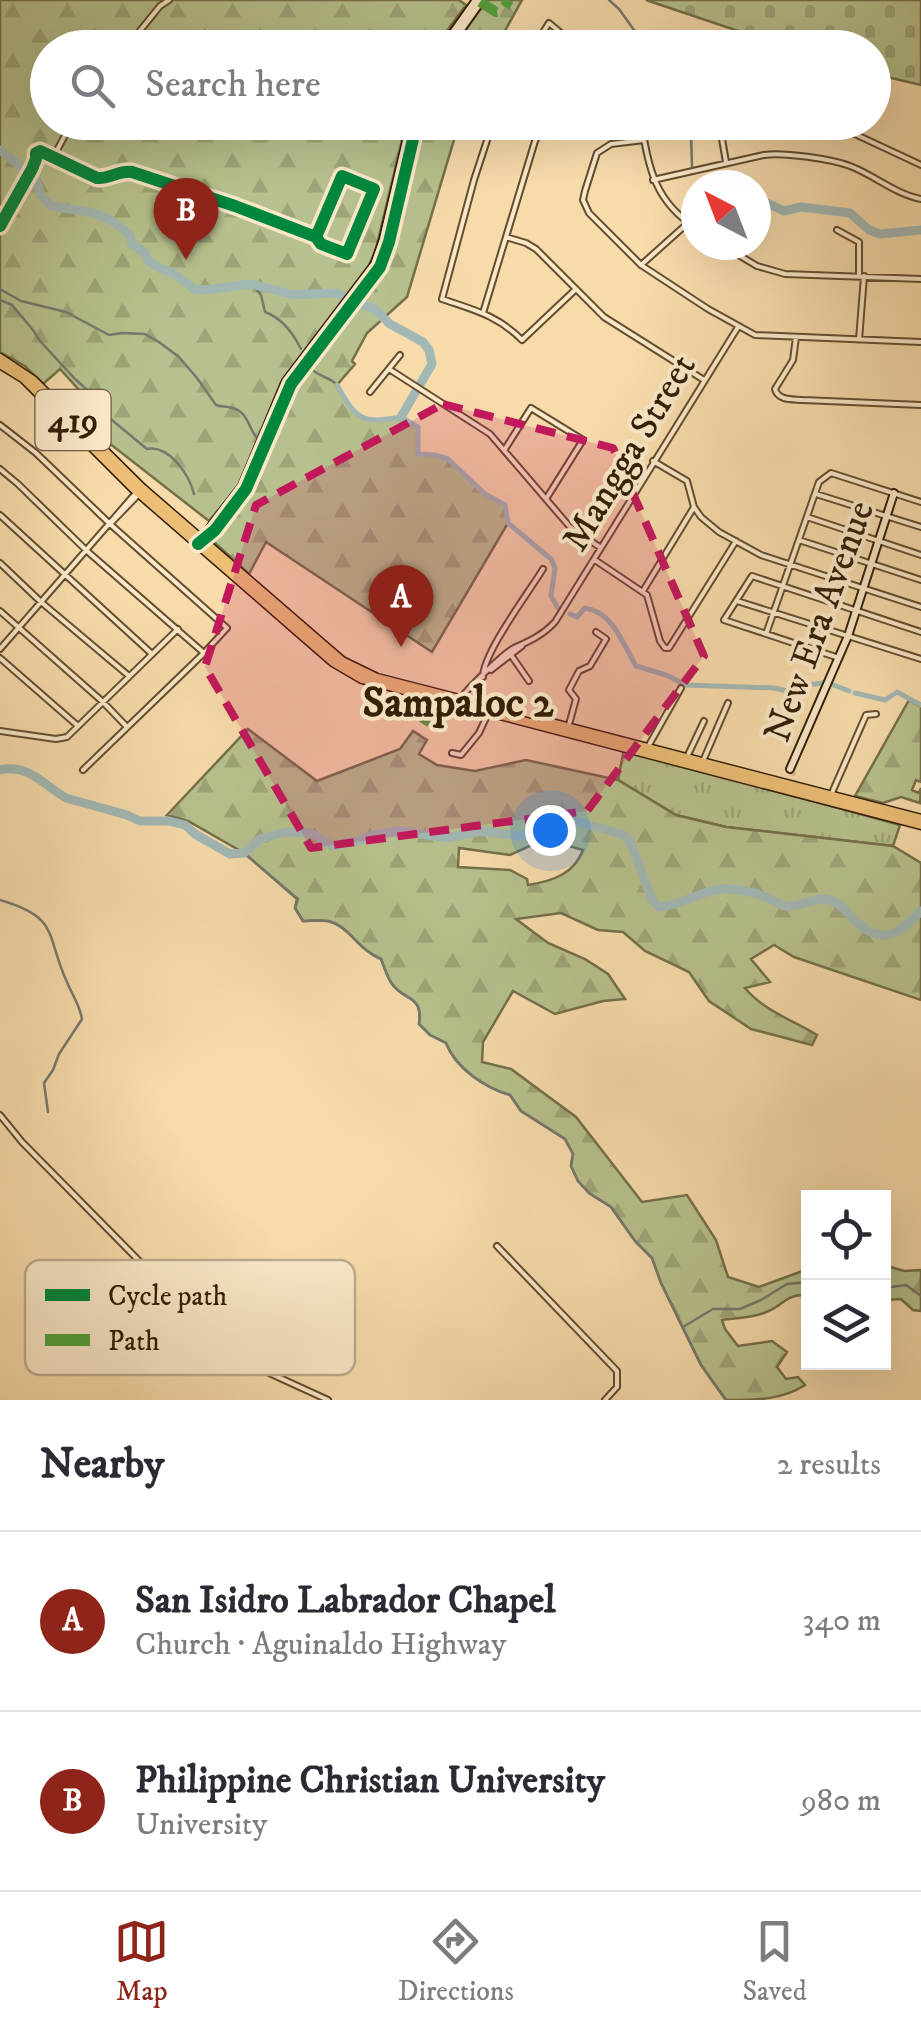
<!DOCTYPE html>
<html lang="en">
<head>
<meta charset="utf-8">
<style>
  body { margin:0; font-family:"IM FELL DW Pica",serif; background:#f2f2f3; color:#2b2b33 }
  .controls { position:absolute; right:30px; bottom:30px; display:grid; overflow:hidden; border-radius:0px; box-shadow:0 10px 40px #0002 }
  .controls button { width:90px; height:90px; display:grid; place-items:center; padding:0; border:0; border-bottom:2px solid #e1e1e2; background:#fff; color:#2b2b33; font:50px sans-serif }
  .compass { position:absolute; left:681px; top:170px; width:90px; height:90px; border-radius:50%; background:#fff; box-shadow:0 10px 40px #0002; rotate:318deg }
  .you { position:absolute; left:550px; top:830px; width:35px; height:35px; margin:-25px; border:8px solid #fff; border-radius:50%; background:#1a73e8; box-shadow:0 0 0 15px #1a73e833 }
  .badge { display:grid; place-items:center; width:65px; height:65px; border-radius:50%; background:#8f2418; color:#fff; font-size:32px; font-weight:700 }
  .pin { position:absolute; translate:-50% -82px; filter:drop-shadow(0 2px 5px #0008) }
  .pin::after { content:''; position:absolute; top:52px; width:35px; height:30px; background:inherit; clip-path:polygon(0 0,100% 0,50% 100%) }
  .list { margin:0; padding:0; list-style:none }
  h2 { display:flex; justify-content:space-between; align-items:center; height:130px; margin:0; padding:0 40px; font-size:42px }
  h2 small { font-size:32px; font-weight:400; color:#7c7c81 }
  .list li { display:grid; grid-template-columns:65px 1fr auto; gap:30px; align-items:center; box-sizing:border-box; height:180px; padding:0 40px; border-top:2px solid #e1e1e2 }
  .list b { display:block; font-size:38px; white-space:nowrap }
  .list p { margin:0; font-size:32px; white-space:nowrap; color:#7c7c81 }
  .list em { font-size:32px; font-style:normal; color:#7c7c81 }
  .icon { flex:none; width:55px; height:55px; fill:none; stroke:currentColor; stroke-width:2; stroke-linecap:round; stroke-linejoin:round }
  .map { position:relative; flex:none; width:921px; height:1400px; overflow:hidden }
  .search { position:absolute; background:#fff; box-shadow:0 10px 40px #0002; left:30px; right:30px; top:30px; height:110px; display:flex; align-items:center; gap:25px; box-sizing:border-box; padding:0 35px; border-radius:55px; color:#7c7c81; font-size:38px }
  .sheet { height:490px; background:#fff }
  nav { display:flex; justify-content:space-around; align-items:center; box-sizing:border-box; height:140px; border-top:2px solid #e1e1e2; background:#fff; font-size:28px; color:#7c7c81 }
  nav a { display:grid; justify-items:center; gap:5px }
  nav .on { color:#8f2418 }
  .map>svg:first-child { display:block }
</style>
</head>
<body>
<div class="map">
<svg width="921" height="1400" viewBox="0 0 921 1400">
  <defs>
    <pattern id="grass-tufts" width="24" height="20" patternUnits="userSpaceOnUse" patternTransform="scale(2.5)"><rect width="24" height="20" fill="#b7c18d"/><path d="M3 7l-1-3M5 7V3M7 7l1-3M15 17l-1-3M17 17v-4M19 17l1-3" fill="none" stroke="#9ea578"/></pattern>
    <pattern id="forest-firs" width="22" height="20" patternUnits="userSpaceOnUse" patternTransform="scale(2.5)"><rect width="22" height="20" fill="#b7c18d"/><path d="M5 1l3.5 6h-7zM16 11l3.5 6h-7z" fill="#9ea578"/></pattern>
    <pattern id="cemetery-stones" width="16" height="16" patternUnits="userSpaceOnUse" patternTransform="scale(2.5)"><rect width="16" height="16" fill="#b7c18d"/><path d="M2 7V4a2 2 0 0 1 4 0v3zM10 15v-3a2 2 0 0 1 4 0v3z" fill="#9ea578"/></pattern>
  </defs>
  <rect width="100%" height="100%" fill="#f7dbab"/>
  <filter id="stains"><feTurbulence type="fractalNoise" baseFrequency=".002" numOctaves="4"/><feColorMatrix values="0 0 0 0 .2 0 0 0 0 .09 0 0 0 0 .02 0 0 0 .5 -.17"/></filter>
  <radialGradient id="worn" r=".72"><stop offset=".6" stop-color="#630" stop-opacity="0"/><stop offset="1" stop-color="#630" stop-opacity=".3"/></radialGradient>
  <path fill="url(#grass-tufts)" stroke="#74704a" stroke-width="2.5" d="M624,749L900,825L893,846L726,827L676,815L618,780Z"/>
  <path fill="url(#forest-firs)" stroke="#74704a" stroke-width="2.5" fill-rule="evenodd" d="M0,0H459L466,5L435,47L48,48V122L406,123L375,253L368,267L281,382L238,487L209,521L73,415L88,400L60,369L43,384L25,366L0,352Z
    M487,0H522L496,47H452Z
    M421,123H459L407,297L367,333L352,361L355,364L337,385C357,421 362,423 401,417L418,427V454L435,455L448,459L485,494L505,505L508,523L432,652L266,542L249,574L213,541L240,505L254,482L291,390L382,268L392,243Z
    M909,700L921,707V782L916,780L912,790L919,793L921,788L920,803L901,797L883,803L855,796Z
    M248,729L317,781L400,749L413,731L427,740L419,754L437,765L475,771L526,760L618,780L676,815L726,827L893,846L921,863V1000L794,957L774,945L751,959L770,982L745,988C763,1010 792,1020 817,1035L812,1045L751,1029L709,1001L689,972L645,951L623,932L598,930L561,913L516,919L548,943L585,959L608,974L625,999L603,1001L555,1014L513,991L483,1042L482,1062L511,1069L576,1117L642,1202L687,1195L716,1240L728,1277L759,1287L808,1269V1295C783,1294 785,1306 764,1313C751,1318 736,1318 722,1320L725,1329L738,1346L772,1341L787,1352L777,1367L786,1379L798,1377L805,1385C782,1400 757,1400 726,1400L701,1365L661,1283L652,1258L635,1241L611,1207L589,1193L578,1181L571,1166L573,1154L565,1139L521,1111L510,1095C485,1088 456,1068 446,1043L430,1035L419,1024C423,994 405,1002 392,984C387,977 384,966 381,959C358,950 349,926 328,921C320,920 310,921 303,921L295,908L297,899L244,853L188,821L167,815ZM545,839L583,850C574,874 553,881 528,885L527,879L510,870L458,867L459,848L510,855Z
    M884,1265L904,1271L921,1270V1311L913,1310L901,1299L884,1300Z"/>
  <path fill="url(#cemetery-stones)" stroke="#74704a" stroke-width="2.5" d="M646,0H921V85L874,74V48L786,47Z"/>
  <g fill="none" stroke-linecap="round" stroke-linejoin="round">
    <path stroke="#757a6f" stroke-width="2.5" d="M609,0L619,9L647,48
      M692,167L691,133L696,122
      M252,284L261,295L265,312C282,318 293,333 301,349
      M0,289L21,301L66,312L109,335L122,333L145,334L159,342L179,357L197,378L216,405C221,407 227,406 232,408C248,411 248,428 257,438
      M0,300L12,305L33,330L40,341L75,379L102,403L105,411L113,421L147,449C169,445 189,474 194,494
      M312,369C319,377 330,377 337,385
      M244,853L298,899L295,908L303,921C310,921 320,920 328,921C350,926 358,950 381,959C384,966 387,977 392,984C405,1002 423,994 419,1024L430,1035L446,1043C455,1068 485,1088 510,1095L521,1111L565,1139L573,1154L571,1166L578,1181L589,1193L611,1207L635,1241L652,1258L661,1283L701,1365L726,1400
      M0,900C61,918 45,935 67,982C73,997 79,1003 82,1019L59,1054L53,1070L44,1083L48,1112
      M884,1288L906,1285L921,1296
      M683,1327L713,1309H740L761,1300L787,1284L808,1282"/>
    <path stroke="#a2b8b5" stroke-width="5" d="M337,385C357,420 361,424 401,417L418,427V454L435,455L448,459L485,494L505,505L508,523L551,559L555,568L551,596L558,608
      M570,614L577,617L585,608C613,612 623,644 636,666L666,675L686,685L774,688L792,692L808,685L822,683
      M831,684L849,691
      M855,693L885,700L897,692L921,705"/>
    <path stroke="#a2b8b5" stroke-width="9" d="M0,150L36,178L40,194L51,206L89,212L109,219L129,234L132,244L146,254L148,261L163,270L172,272L194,289L205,290L252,284L293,295L336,293L374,309L390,324L423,342L429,350L432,364L401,417
      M756,204L767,203L784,211L801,207L850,213L869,230L880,234L921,230
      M0,770C28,763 45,786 66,798L127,815L140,821H169L185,825L195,834L230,854L244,853L260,839L286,832L311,833L332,846L361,840L372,835L401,831L447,838L481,831L519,836L567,819L622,834L630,841L652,900L659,907C683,906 703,888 727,889C739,889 753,892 765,897C772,899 779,905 786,906C802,908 816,894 832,901C850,908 857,933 883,935C899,936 910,921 921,911"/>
    <path stroke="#d0b58a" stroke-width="6" stroke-dasharray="6 3" stroke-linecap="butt" d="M792,775L793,771"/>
    <g stroke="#634d2f" stroke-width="8">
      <path id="street" d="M126,48L160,6L169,0
        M533,48L549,23L579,48
        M493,122L474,180L442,299C474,310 497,315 522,340L576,289
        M641,122C649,168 654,201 696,228
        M719,122L726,162
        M795,122L844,129L921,165
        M721,128L750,122
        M644,140L611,144L597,153L585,191L583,200L589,213L641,265L708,309L755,335L921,342
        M54,156L72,122
        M35,165L44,158L53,156
        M653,180L764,155C783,152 832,159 850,166C874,175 895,194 921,199
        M0,226L32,169L36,159V153L40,151L97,178C110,179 119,170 132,172L235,206L316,237L321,244L347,254L374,189L342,176L316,237
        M837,230L859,242V276
        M506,237L526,243L536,249L604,317L704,380
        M722,245L757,266L785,274L921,279
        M641,265L688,223
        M483,313L535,141L546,122
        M796,337L793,360L775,389C778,401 793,399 803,400L921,405
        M859,340L864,276
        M389,369L490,434L570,527L601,548
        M370,392L400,355
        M0,425L36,453L110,524L227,628L204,653L83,770
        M505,449L531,408L583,440L546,499
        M653,461L687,481L694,507L701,517L719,532L761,555L921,607
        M0,469L18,484L87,551L204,653
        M816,494L921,527
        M0,515L152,654
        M807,517L921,555
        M110,524L138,495
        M799,540L921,580
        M595,560L647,595L660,641L665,648H669L736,541
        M0,563L41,602L129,676
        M643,591L694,507
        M737,601L921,659
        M0,611L103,702L127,727
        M766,634L819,482L831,473L921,502
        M0,649L135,494
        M511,655L529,681
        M0,658L78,726
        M839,658L724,620L752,576L921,632
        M491,670L522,646
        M483,677C483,653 529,592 543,569
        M461,698C468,688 504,653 514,648C530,641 543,635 555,622L738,327
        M568,728L576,699L569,690L579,671L590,666L606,639L596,632
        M0,731L56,739L67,737L178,629
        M649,745L681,688
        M452,753L461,755L479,733L491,707
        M687,757L704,721
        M703,761L728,703
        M831,795L866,715L876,714
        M0,1115L22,1142L223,1346L243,1361L328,1400
        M497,1246L617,1371V1387L605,1400"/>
    </g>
    <g stroke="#321e06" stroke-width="10">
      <path id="secondary" d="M442,48L476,0
        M448,48L482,0
        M199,542L242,486L286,381L374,265L383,240L411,122
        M204,542L246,489L291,384L380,267L389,242L417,122
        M790,769L848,636L894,493"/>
    </g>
    <g stroke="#321e06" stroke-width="11">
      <path id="primary" d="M0,358L33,380L142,488L342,661L377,678L463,700
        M0,364L23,378L133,488L295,629L333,662L362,679L921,825
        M544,721L921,819"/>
    </g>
    <use href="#street" stroke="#fae8c8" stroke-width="4"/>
    <use href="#secondary" stroke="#fae8c8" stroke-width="6"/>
    <use href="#primary" stroke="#ecbe76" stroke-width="8"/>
    <path stroke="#52a23d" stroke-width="10" stroke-dasharray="20 10" stroke-linecap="butt" d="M480,2L496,12L502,11L509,0
      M423,724L434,707"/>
    <g stroke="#fae8c8" stroke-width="19">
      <path id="cycleway" d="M0,226L32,169L36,159V153L40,151L97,178C110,179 119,170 132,172L235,206L316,237L321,244L347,254L374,189L342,176L316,237
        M198,544L215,530L246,489L291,384L380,267L389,242L417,122"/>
    </g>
    <use href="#cycleway" stroke="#00873e" stroke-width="12"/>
  </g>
  <path fill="#c2185b" fill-opacity="0.2" stroke="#c2185b" stroke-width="8" stroke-dasharray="20 12" stroke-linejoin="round" d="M443,404L613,448L704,656L587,811L311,848L205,667L256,505Z"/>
  <g text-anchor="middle" stroke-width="8" stroke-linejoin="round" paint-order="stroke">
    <rect fill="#fae8c8" stroke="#6e5b40" stroke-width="2.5" x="35.5" y="390" width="75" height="60" rx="8"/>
    <g font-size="35" font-weight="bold" fill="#321e06">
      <text x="73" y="432">419</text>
    </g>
    <g font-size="38" fill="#321e06" stroke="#fae8c8">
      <text transform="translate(628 452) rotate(-59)" y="13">Mangga Street</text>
      <text transform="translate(818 621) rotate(-70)" y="13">New Era Avenue</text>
    </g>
    <g font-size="42" font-weight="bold" fill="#321e06" stroke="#fae8c8">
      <text x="458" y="716">Sampaloc 2</text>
    </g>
  </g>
  <rect x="25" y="1260" width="330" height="115" rx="15" fill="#fae8c8" stroke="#beab8e" stroke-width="2.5"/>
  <rect x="45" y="1289" width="45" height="12" fill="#00873e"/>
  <rect x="45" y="1334" width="45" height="12" fill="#52a23d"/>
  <g font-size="28" fill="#321e06">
    <text x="108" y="1305">Cycle path</text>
    <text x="108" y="1350">Path</text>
  </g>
  <rect width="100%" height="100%" filter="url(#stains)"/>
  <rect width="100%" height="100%" fill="url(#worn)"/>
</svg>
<div class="controls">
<button><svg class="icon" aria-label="locate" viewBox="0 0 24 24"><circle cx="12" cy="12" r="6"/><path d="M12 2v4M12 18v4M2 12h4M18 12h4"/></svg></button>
<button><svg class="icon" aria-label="layers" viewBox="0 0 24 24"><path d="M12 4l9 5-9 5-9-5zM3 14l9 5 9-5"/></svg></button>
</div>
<svg class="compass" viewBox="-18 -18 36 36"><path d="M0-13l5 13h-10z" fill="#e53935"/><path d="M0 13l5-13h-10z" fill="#7c7c81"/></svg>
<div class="you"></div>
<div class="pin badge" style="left:401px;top:647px">A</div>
<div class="pin badge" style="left:186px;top:260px">B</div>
<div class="search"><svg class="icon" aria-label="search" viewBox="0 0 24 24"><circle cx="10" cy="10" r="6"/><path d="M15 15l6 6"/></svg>Search here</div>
</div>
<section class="sheet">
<h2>Nearby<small>2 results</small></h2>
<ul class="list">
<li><span class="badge">A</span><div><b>San Isidro Labrador Chapel</b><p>Church · Aguinaldo Highway</p></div><em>340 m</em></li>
<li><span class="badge">B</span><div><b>Philippine Christian University</b><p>University</p></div><em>980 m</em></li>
</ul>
</section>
<nav>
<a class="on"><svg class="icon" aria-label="map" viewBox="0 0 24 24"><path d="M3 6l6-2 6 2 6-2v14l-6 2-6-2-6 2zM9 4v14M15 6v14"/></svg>Map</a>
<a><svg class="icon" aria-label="directions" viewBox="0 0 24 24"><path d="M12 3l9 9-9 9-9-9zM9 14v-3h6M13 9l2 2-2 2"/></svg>Directions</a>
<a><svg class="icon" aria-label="saved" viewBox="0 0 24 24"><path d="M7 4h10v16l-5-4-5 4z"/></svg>Saved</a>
</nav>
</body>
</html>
